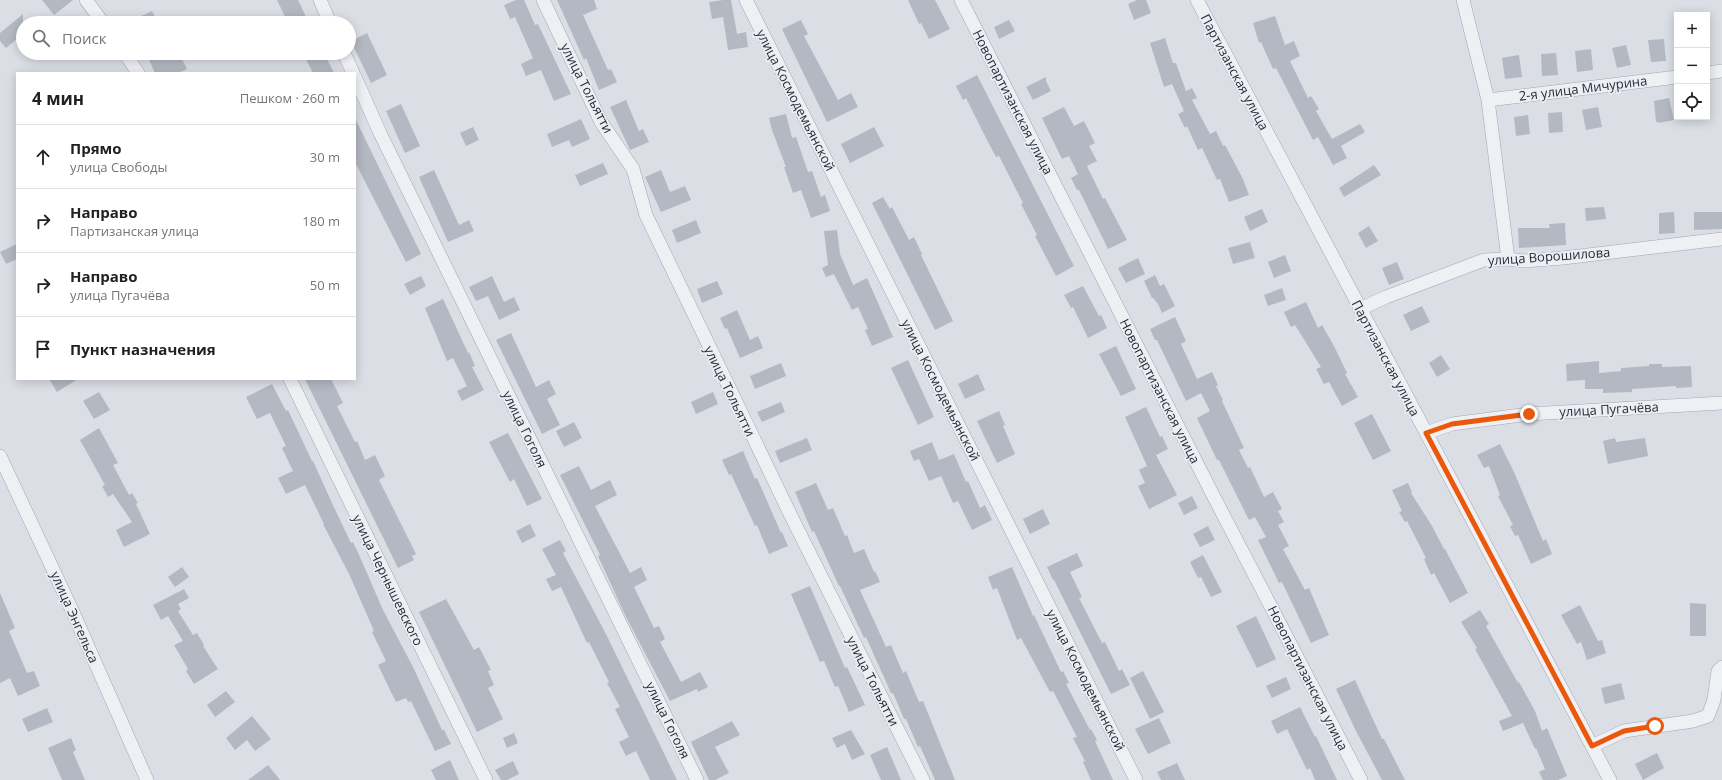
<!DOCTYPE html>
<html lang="ru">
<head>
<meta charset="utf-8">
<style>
  body { margin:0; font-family:"Open Sans",sans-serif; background:#f6f6f6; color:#202124 }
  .controls { position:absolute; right:12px; top:12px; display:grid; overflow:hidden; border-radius:0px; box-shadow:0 2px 10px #0003 }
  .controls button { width:36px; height:36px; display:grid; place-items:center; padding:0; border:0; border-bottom:1px solid #e0e0e0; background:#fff; color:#202124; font:20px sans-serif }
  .stop { position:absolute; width:12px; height:12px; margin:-9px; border:3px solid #ea580c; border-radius:50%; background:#fff }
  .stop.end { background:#ea580c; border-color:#fff; box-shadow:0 1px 4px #0008 }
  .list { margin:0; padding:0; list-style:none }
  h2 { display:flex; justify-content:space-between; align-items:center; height:52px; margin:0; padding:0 16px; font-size:17px }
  h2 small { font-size:13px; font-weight:400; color:#757577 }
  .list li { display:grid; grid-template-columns:26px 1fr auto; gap:12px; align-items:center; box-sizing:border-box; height:64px; padding:0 16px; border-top:1px solid #e0e0e0 }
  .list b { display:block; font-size:15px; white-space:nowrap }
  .list p { margin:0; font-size:13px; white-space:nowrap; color:#757577 }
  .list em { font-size:13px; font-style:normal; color:#757577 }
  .icon { flex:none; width:22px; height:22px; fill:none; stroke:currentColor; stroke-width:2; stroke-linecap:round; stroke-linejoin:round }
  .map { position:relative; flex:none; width:1722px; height:780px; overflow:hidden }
  .search { position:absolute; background:#fff; box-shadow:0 2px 10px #0003; left:16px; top:16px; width:340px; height:44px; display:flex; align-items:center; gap:10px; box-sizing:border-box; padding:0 14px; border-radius:22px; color:#757577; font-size:15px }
  .panel { position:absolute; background:#fff; box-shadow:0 2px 10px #0003; left:16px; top:72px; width:340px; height:308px; border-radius:0px }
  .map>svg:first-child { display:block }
</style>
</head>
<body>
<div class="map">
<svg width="1722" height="780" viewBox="0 0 1722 780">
  <rect width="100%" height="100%" fill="#dbdfe5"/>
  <path fill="#b3b8c2" d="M42,0H73L54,15Z
    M277,0H298L309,23H288Z
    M516,0H524L535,25L538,24L571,94L554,101L541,70L526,76L521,64L533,58L515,17L510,19L504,5Z
    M557,0H594L597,9L583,15L608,70L611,69L617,82L599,90L586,58L584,60Z
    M723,0H731L737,34L746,32L748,47L728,50L723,17L712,19L709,2Z
    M908,0H935L950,29L929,39L921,23L919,24Z
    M1137,0H1146L1151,13L1134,20L1128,4Z
    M152,11L158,23H126Z
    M23,14V34L6,48L0,41V33Z
    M1275,16L1285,45L1294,41L1300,56L1290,61L1308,98L1311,96L1319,109L1316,111L1332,139L1360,124L1365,132L1341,146L1347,158L1333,165L1318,137L1313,140L1276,68L1273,69L1261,42L1259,43L1253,23Z
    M801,20L808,34L804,36L838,100L851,93L858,107L827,122L782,29Z
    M1009,20L1015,31L999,39L994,27Z
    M367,33L387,75L371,83L351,41Z
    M1165,38L1173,63H1176L1186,91L1192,88L1197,98L1192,100L1210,134L1216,131L1223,146L1225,145L1243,179L1249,195L1229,202L1220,179L1217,180L1202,148L1198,150L1187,126L1185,128L1178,114L1184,111L1172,84L1164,87L1150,43Z
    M1664,39L1666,61L1651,62L1648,40Z
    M1626,45L1631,65L1617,68L1612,48Z
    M1591,49L1593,70L1577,72L1575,51Z
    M146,53H179L187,69L178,73H155Z
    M303,53H324L334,73H313Z
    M1556,53L1558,75L1542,76L1541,54Z
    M1519,55L1522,77L1505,79L1502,58Z
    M977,75L1074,266L1056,276L1035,236L1037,235L1021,204L1023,203L999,156L996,157L987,140L966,98L963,100L956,86Z
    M1046,77V81L1051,91L1033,100L1026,87Z
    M1669,98L1674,120L1659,123V122H1656L1654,101Z
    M626,100L639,131L643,129L649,142L630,150L610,107Z
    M401,104L420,146L405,153L386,111Z
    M1064,107L1074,126L1084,121L1095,143L1089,146L1097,161L1087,166L1103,199L1105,198L1127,240L1108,249L1079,190H1077L1071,178L1078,174L1069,156L1062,159L1042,118Z
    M1598,107L1602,127L1586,130L1582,110Z
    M1562,112L1563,132L1549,133L1548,113Z
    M786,114L792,138L796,137L808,172L812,171L821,197L825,195L830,211L811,218L801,190L793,193L784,167H786L772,130L769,118Z
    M1528,115L1530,134L1516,136L1514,117Z
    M355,118L421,254L406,262L355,162Z
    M581,119L590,139L572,147L569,140L552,147L547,134Z
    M473,127L479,140L466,146L460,133Z
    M874,127L884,146L850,163L841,144Z
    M603,163L608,174L580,186L575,175Z
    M1374,165L1381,175L1344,197L1339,188Z
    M434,170L459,225L469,220L474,231L448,242L419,177Z
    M661,170L670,192L685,186L691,200L661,212L645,177Z
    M883,197L890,209L892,207L909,240L914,237L922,254L921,255L953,321L935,330L872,203Z
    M1604,207L1606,219L1586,221L1585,208Z
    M1262,209L1268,222L1250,231L1244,217Z
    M1674,212L1675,233L1659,234V213Z
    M1694,212H1722V229L1694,230Z
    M696,220L701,233L677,243L672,230Z
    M1565,223L1566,245L1519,248L1518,228H1550L1549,224Z
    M1369,226L1378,241L1366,248L1358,233Z
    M837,230L840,254L853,285L867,278L893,337L872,346L865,330L868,329L858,307L852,310L834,274L826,277L822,268L828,265L824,231Z
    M1250,242L1255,258L1233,264L1228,248Z
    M17,244V259L6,264L0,252Z
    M1285,255L1291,271L1274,278L1268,262Z
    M1138,258L1145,274L1126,283L1118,268Z
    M1397,262L1404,279L1389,285L1382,268Z
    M1155,275L1160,286L1164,284L1175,306L1162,313L1158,304L1153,298H1152L1144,281Z
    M421,276L426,286L410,295L404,284Z
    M492,276L504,302L514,297L520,310L499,320L488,296L476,301L469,287Z
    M717,281L723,294L702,303L697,289Z
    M1083,286L1099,316L1101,315L1107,328L1088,338L1073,307L1071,308L1064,295Z
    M1282,288L1286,300L1268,306L1264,295Z
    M443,299L468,353L469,352L475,366L472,367L484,390L462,401L457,391L467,386L453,358L447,361L425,308Z
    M1306,302L1318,328L1322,325L1334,346L1347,373L1345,374L1358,397L1342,406L1329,382L1324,384L1316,369L1321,367L1295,325L1291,327L1284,312Z
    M1422,306L1430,322L1411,331L1403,315Z
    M737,310L750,340L758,336L763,348L740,358L727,328L725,329L720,318Z
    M1175,317L1186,341L1181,344L1197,379L1212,372L1218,385L1216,386L1223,400L1222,401L1244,448L1239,450L1248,468L1250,467L1264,497L1273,492L1282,509L1278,511L1284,522L1278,525L1289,546L1283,549L1305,590L1309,588L1329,635L1311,643L1282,582L1279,583L1258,540L1266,537L1255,517L1249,520L1219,460H1217L1197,418L1210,411L1201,393L1186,401L1157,340H1155L1150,329Z
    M511,333L536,387L549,380L556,394L547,399L560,425L542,434L496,340Z
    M1116,346L1136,389L1121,396L1099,354Z
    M1441,355L1450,369L1437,377L1429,363Z
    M908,360L934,417L918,425L891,368Z
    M1599,361V373L1621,371V368L1649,366V364H1662V367L1691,366L1692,387L1676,388V386L1632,389V392L1603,393V389H1585V380L1567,381L1566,364Z
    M781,363L786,376L755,389L750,376Z
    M978,374L985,390L965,399L958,384Z
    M49,379H78L57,392Z
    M305,379H331L343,403L337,406L355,442L357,441L365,460L375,455L385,476L379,480L416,554L412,556L414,560L398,568Z
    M272,384L286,411L288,410L312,461H313L332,503L351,543L353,542L360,557L383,610L413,667L442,730H444L451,744L435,751L411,701L408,702L406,698L396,702L391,692L378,665L386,661L372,632L374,631L350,576L323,524H324L305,485L286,494L278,478L293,471L282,448L286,446L270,413L257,419L246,397Z
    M99,392L110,410L94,419L83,401Z
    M713,392L718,404L696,414L691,402Z
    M781,402L785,412L762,422L757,412Z
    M1146,407L1160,437L1162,436L1168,449L1156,455L1177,495L1149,509L1138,486L1145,483L1139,470L1147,466L1125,417Z
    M999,411L1005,425L1003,426L1015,454L997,463L977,421Z
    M1372,414L1391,451L1373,460L1354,423Z
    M574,422L582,438L564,447L556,431Z
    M99,428L118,463L113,465L129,495L132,493L138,503L136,504L150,534L124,547L116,530L132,522L113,494L108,497L102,486L105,485L80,440Z
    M508,433L542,499L527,506L514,479L510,482L489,442Z
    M807,438L812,450L780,463L775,451Z
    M1615,438L1616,442L1645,438L1648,456L1608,464L1603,441Z
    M932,442L939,460L954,454L966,482L968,481L980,508L985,505L992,520L972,530L958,501L953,503L941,476L929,481L919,459L914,461L910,451Z
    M1500,444L1514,472L1543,541L1546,539L1552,554L1531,564L1518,535L1515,536L1510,526L1513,525L1498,496L1500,495L1489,466L1484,468L1477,455Z
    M743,451L755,479L757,478L781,533L782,532L788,546L769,554L757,525L755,526L731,474L729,475L722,460Z
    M579,466L591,490L610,480L617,495L595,506L630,573L641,567L647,580L634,587L654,628L659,626L665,639L660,642L681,682L700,672L708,687L698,692L697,689L670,701L626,617L598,556L600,555L560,475Z
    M816,483L828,510L833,508L845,536L847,535L854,553L864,549L874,572L875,571L880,582L860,590L886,647L891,645L903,673L906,671L919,702L923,701L955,780H935L920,746L918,747L906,719H904L893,693H891L866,637L864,638L840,586H839L814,531L812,532L795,492Z
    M1408,483L1412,492L1411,493L1432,526L1444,549H1445L1468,593L1450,603L1434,573L1431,575L1424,559L1426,558L1407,521L1405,522L1399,512L1402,511L1392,490Z
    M1192,496L1198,508L1184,515L1178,503Z
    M1043,509L1050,524L1030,534L1023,519Z
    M530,524L536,536L522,543L516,531Z
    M1208,526L1215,540L1200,547L1193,534Z
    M560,540L566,551L563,553L606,634L677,780H650L636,751L626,756L619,742L629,737L615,709L620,707L607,683L609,682L589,642L587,643L561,587L552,591L546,579L556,575L542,549Z
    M1077,553L1083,566L1070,572L1082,597L1079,598L1102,643L1105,642L1119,671L1122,669L1130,685L1111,694L1054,580H1053L1047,567Z
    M1203,555L1222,592L1211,597L1201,577L1198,578L1190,562Z
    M182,567L189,577L175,587L168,577Z
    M1012,567L1033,616L1034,615L1061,672L1063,671L1069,683L1066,684L1090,730L1091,729L1097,740L1095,741L1113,780H1091L1083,762L1085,761L1073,738L1077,737L1053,691L1050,692L1021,638L1017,640L997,588L993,590L988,577Z
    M810,586L845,668L847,667L865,705L849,712L838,686L835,687L824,661L820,662L791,594Z
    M184,589L189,598L178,604L181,609L178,611L193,635L197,633L204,645L203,646L218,669L194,684L186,671L188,669L174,645L183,641L168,616L161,620L153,605Z
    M0,593L15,628L9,631L27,673L34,671L40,686L18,696L10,678L0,683Z
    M446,599L474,650L479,647L491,670L488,671L494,685L488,688L503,719L477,732L419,612Z
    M1690,603L1706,604V636H1690Z
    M1580,605L1598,641L1602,640L1606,653L1587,660L1581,642L1577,644L1561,615Z
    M1480,610L1489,624L1486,626L1518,683L1519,682L1535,711L1542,731L1547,728L1567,776L1558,780H1543L1539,772L1545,769L1536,748L1535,749L1523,723L1503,731L1499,721L1512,716L1475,649L1477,648L1461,622Z
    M1256,616L1276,659L1257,668L1236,626Z
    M1143,671L1164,712L1150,719L1130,678Z
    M1286,677L1291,689L1272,698L1266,686Z
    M1355,680L1382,739H1384L1405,780H1382L1356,731L1336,689Z
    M1621,683L1625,699L1605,704L1601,688Z
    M226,691L235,702L215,717L207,705Z
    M1300,707L1315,737L1316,736L1337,780H1315L1310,768L1307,770L1287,729L1277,734L1271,721Z
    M47,708L53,722L28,732L22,719Z
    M252,716L271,739L255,751L247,740L235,750L226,738Z
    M1159,718L1171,743L1148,754L1135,729Z
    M732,721L740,735L715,747L729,773L715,780H709L691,742Z
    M851,730L865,754L852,760L845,744L837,748L832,738Z
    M514,733L518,743L507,748L503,738Z
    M71,738L76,750L73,752L85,780H62L48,748Z
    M887,747L901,780H881L870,755Z
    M1657,753L1664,768L1643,780L1635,764Z
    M450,760L459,780H436L431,770Z
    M513,761L519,774L507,780H501L495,770Z
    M1177,763L1185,780H1161L1157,772Z
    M268,765L280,780H248Z"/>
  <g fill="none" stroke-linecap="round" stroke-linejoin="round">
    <g stroke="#a1a6af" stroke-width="14">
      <path id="minor" d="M86,0L103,23
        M320,0L330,23
        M543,0L601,122L633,169L646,215L793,520L923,780
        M746,0L1136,780
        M961,0L1214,497L1361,780
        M1197,0L1610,780
        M1463,0L1488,100L1508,259
        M125,53L138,73
        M344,53L353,73
        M1707,73L1722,71
        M355,77L380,133L697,780
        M1488,100L1677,77
        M1360,309L1386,297L1484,260L1508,259L1523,261L1563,258L1722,239
        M290,379L486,780
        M1426,433L1452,424L1529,414L1722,403
        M0,456L72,610L147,780
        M1592,746L1624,731L1693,721L1708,716L1714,700L1718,671L1722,667"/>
    </g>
    <use href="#minor" stroke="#eef0f4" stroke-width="13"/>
  </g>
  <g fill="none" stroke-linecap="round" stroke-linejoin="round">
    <path stroke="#ea580c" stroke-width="5" d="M1529,414L1452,424L1426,433L1592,746L1624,731L1655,726"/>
  </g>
  <g text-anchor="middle" stroke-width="3.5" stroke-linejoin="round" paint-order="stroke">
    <g font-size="13" fill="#262c3b" stroke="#ebeef3">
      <text transform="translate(1235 72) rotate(62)" y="5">Партизанская улица</text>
      <text transform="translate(587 88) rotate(63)" y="5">улица Тольятти</text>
      <text transform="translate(1583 88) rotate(-7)" y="5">2-я улица Мичурина</text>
      <text transform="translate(796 100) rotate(63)" y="5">улица Космодемьянской</text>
      <text transform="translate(1013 102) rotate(63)" y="5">Новопартизанская улица</text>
      <text transform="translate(1549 256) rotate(-4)" y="5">улица Ворошилова</text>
      <text transform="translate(1386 358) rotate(62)" y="5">Партизанская улица</text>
      <text transform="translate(941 390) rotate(63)" y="5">улица Космодемьянской</text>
      <text transform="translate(730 391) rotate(64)" y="5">улица Тольятти</text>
      <text transform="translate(1160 391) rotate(63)" y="5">Новопартизанская улица</text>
      <text transform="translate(1609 409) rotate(-3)" y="5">улица Пугачёва</text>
      <text transform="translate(525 429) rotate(64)" y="5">улица Гоголя</text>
      <text transform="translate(388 580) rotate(64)" y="5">улица Чернышевского</text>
      <text transform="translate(75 617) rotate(66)" y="5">улица Энгельса</text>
      <text transform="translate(1308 678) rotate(63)" y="5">Новопартизанская улица</text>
      <text transform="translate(1086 680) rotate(63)" y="5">улица Космодемьянской</text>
      <text transform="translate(873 681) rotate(63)" y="5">улица Тольятти</text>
      <text transform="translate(668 720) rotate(64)" y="5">улица Гоголя</text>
    </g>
  </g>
</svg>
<div class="controls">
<button>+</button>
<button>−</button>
<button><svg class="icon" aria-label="locate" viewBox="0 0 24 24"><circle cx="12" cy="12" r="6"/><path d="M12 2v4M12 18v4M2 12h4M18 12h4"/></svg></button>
</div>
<div class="stop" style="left:1655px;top:726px"></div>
<div class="stop end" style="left:1529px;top:414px"></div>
<div class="search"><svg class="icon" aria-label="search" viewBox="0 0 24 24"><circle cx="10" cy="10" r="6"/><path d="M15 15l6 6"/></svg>Поиск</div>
<section class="panel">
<h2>4 мин<small>Пешком · 260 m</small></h2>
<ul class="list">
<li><svg class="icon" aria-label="ahead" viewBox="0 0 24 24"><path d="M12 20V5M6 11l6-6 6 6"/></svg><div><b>Прямо</b><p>улица Свободы</p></div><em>30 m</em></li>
<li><svg class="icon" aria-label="right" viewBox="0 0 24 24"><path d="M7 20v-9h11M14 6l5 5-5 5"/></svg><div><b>Направо</b><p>Партизанская улица</p></div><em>180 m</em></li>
<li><svg class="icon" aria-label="right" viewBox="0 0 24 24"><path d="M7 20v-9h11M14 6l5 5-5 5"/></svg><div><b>Направо</b><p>улица Пугачёва</p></div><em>50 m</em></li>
<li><svg class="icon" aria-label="arrive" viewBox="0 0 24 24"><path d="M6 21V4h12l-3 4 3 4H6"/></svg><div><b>Пункт назначения</b></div></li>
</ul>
</section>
</div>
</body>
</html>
